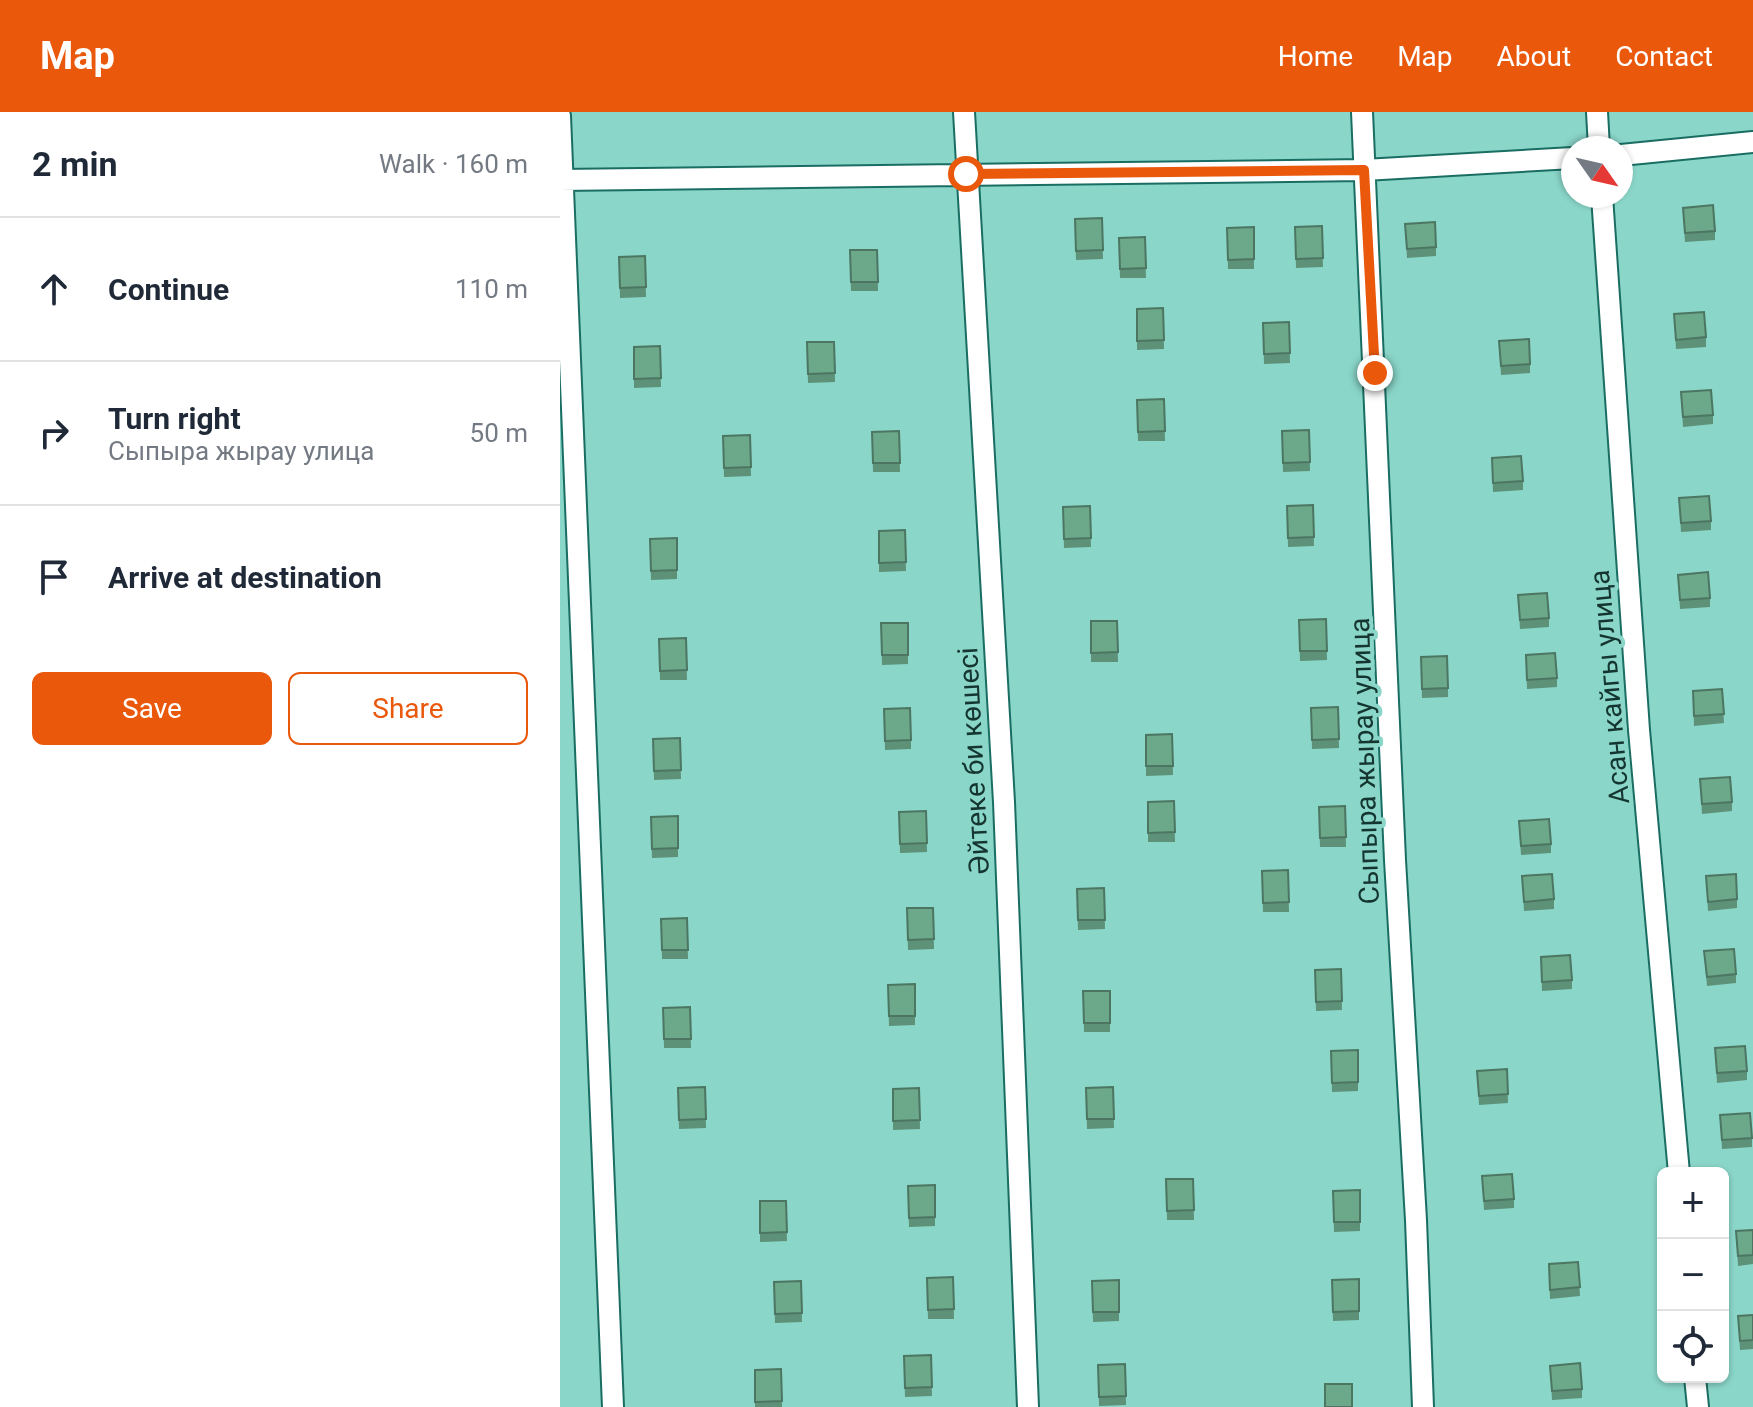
<!DOCTYPE html>
<html lang="en">
<head>
<meta charset="utf-8">
<style>
  body { margin:0; font-family:Roboto,sans-serif; background:#f2f2f3; color:#1f2937 }
  .controls { position:absolute; right:24px; bottom:24px; display:grid; overflow:hidden; border-radius:12px; box-shadow:0 2px 6px #0004 }
  .controls button { width:72px; height:72px; display:grid; place-items:center; padding:0; border:0; border-bottom:2px solid #e0e1e3; background:#fff; color:#1f2937; font:40px sans-serif }
  .compass { position:absolute; left:1001px; top:24px; width:72px; height:72px; border-radius:50%; background:#fff; box-shadow:0 2px 6px #0004; rotate:124deg }
  .stop { position:absolute; width:24px; height:24px; margin:-18px; border:6px solid #ea580c; border-radius:50%; background:#fff }
  .stop.end { background:#ea580c; border-color:#fff; box-shadow:0 2px 8px #0008 }
  .list { margin:0; padding:0; list-style:none }
  h2 { display:flex; justify-content:space-between; align-items:center; height:104px; margin:0; padding:0 32px; font-size:34px }
  h2 small { font-size:26px; font-weight:400; color:#747a83 }
  .list li { display:grid; grid-template-columns:52px 1fr auto; gap:24px; align-items:center; box-sizing:border-box; height:144px; padding:0 32px; border-top:2px solid #e0e1e3 }
  .list b { display:block; font-size:30px; white-space:nowrap }
  .list p { margin:0; font-size:26px; white-space:nowrap; color:#747a83 }
  .list em { font-size:26px; font-style:normal; color:#747a83 }
  .actions { display:flex; gap:16px; padding:24px 32px }
  .actions a { flex:1; padding:18px 0; border:2px solid #ea580c; border-radius:12px; text-align:center; font-size:28px; color:#ea580c }
  .actions .main { background:#ea580c; color:#fff }
  .icon { flex:none; width:44px; height:44px; fill:none; stroke:currentColor; stroke-width:2; stroke-linecap:round; stroke-linejoin:round }
  .map { position:relative; flex:none; width:1193px; height:1295px; overflow:hidden }
  header { display:flex; align-items:center; gap:48px; box-sizing:border-box; height:112px; padding:0 40px; background:#ea580c; color:#fff }
  header strong { font-size:38px }
  nav { display:flex; gap:44px; margin-inline-start:auto; font-size:28px }
  main { display:flex }
  aside { flex:1; background:#fff }
  .map>svg:first-child { display:block }
</style>
</head>
<body>
<header>
<strong>Map</strong>
<nav><a>Home</a><a>Map</a><a>About</a><a>Contact</a></nav>
</header>
<main>
<aside>
<h2>2 min<small>Walk · 160 m</small></h2>
<ul class="list">
<li><svg class="icon" aria-label="ahead" viewBox="0 0 24 24"><path d="M12 20V5M6 11l6-6 6 6"/></svg><div><b>Continue</b></div><em>110 m</em></li>
<li><svg class="icon" aria-label="right" viewBox="0 0 24 24"><path d="M7 20v-9h11M14 6l5 5-5 5"/></svg><div><b>Turn right</b><p>Сыпыра жырау улица</p></div><em>50 m</em></li>
<li><svg class="icon" aria-label="arrive" viewBox="0 0 24 24"><path d="M6 21V4h12l-3 4 3 4H6"/></svg><div><b>Arrive at destination</b></div></li>
</ul>
<div class="actions"><a class="main">Save</a><a>Share</a></div>
</aside>
<div class="map">
<svg width="1193" height="1295" viewBox="0 0 1193 1295">
  <rect width="100%" height="100%" fill="#8ad6c9"/>
  <g fill="none" stroke-linecap="round" stroke-linejoin="round">
    <g stroke="#1a6d62" stroke-width="24">
      <path id="street" d="M404,0L444,690L468,1295
        M802,0L835,748L856,1108L863,1295
        M1037,0L1039,36
        M0,4L53,1295
        M1061,43L1193,30
        M0,68L804,58L1013,46
        M1042,84L1079,618L1119,1061
        M1135,1265L1138,1295"/>
    </g>
    <use href="#street" stroke="#fff" stroke-width="20"/>
  </g>
  <path fill="#5d9178" d="M1123,96L1155,119V128L1125,130Z
    M542,106L543,147L516,148L515,107Z
    M845,112L876,135V144L847,146Z
    M762,114L763,155L736,156L735,115Z
    M694,115V157H668L667,116Z
    M585,125L586,166H560L559,126Z
    M290,138H317L318,179H291Z
    M85,144L86,185L60,186L59,145Z
    M603,196L604,237L577,238V197Z
    M1114,202L1146,225V235L1116,237Z
    M729,210L730,251L704,252L703,211Z
    M939,229L970,252V261L941,263Z
    M247,230H274L275,270L248,271Z
    M100,234L101,275L74,276V235Z
    M1121,280L1153,303V312L1123,315Z
    M604,287L605,329H578L577,288Z
    M749,318L750,359L723,360L722,319Z
    M339,319L340,360H313L312,320Z
    M190,323L191,364L164,365L163,324Z
    M932,346L963,369V378L933,380Z
    M1119,386L1151,409V418L1121,420Z
    M753,393L754,434L728,435L727,394Z
    M530,394L531,435L504,436L503,395Z
    M345,418L346,459L319,460V419Z
    M117,426V467L91,468L90,427Z
    M1118,463L1150,486V495L1120,497Z
    M958,483L989,506V515L960,517Z
    M766,507L767,548L740,549L739,508Z
    M531,509H557L558,550H531Z
    M321,511H348V552L322,553Z
    M126,526L127,568H100L99,527Z
    M966,543L997,566V575L967,577Z
    M861,545L888,576V585L862,586Z
    M1162,577L1164,611L1134,614L1133,579Z
    M778,595L779,636L752,637L751,596Z
    M324,597L351,628V637L325,638Z
    M612,622L613,663L586,664V623Z
    M120,626L121,667L94,668L93,627Z
    M1140,667L1172,690V699L1142,702Z
    M614,689L615,730H588V690Z
    M785,694L786,735H760L759,695Z
    M366,699L367,740L340,741L339,700Z
    M118,704V745L92,746L91,705Z
    M959,709L991,732V741L961,743Z
    M728,758L729,800H703L702,759Z
    M962,764L994,787V797L964,799Z
    M1146,764L1177,787V796L1148,799Z
    M544,776L545,817L518,818L517,777Z
    M347,796H373L374,837L348,838Z
    M127,806L128,847H102L101,807Z
    M1144,839L1176,862V871L1147,874Z
    M981,845L1012,868V877L982,879Z
    M781,857L782,898L756,899L755,858Z
    M355,872V913L329,914L328,873Z
    M523,879H550V920H524Z
    M130,895L131,936H104L103,896Z
    M1155,936L1187,959V968L1157,971Z
    M798,938V979L772,980L771,939Z
    M947,957L948,991L919,993L917,959Z
    M145,975L146,1016L119,1017L118,976Z
    M553,975L554,1016L527,1017L526,976Z
    M359,976L360,1017L333,1018V977Z
    M1160,1003L1192,1026V1035L1162,1037Z
    M922,1064L954,1087V1096L924,1098Z
    M606,1067H633L634,1108H607Z
    M375,1073V1114L349,1115L348,1074Z
    M800,1078V1119L774,1120L773,1079Z
    M200,1089H226L227,1129L200,1130Z
    M1193,1118V1152L1178,1154L1176,1119Z
    M1018,1150L1020,1184L990,1187L989,1152Z
    M393,1165L394,1207H368L367,1166Z
    M799,1167V1208L773,1209L772,1168Z
    M559,1168V1209L533,1210L532,1169Z
    M241,1169L242,1210L215,1211L214,1170Z
    M1193,1203V1237L1180,1238L1178,1204Z
    M371,1243L372,1284L345,1285L344,1244Z
    M565,1252L566,1293L539,1294L538,1253Z
    M990,1254L1022,1277V1286L992,1288Z
    M221,1257L222,1295H195V1258Z"/>
  <path fill="#6ca98b" stroke="#4c7661" stroke-width="2" d="M1153,93L1155,119L1125,121L1123,96Z
    M542,106L543,138L516,139L515,107Z
    M875,110L876,135L847,137L845,112Z
    M762,114L763,146L736,147L735,115Z
    M694,115V147L668,148L667,116Z
    M585,125L586,156L560,157L559,126Z
    M290,138H317L318,170H291Z
    M85,144L86,175L60,176L59,145Z
    M603,196L604,228L577,229V197Z
    M1144,200L1146,225L1116,228L1114,202Z
    M729,210L730,241L704,242L703,211Z
    M969,227L970,252L941,254L939,229Z
    M247,230H274L275,261L248,262Z
    M100,234L101,266L74,267V235Z
    M1151,278L1153,303L1123,305L1121,280Z
    M604,287L605,319L578,320L577,288Z
    M749,318L750,350L723,351L722,319Z
    M339,319L340,351H313L312,320Z
    M190,323L191,355L164,356L163,324Z
    M961,344L963,369L933,371L932,346Z
    M1149,384L1151,409L1121,411L1119,386Z
    M753,393L754,425L728,426L727,394Z
    M530,394L531,426L504,427L503,395Z
    M345,418L346,450L319,451V419Z
    M117,426V458L91,459L90,427Z
    M1148,460L1150,486L1120,488L1118,463Z
    M987,481L989,506L960,508L958,483Z
    M766,507L767,539H740L739,508Z
    M531,509H557L558,540L531,541Z
    M321,511H348V543H322Z
    M126,526L127,558L100,559L99,527Z
    M995,541L997,566L967,568L966,543Z
    M887,544L888,576L862,577L861,545Z
    M1162,577L1164,602L1134,604L1133,579Z
    M778,595L779,627L752,628L751,596Z
    M350,596L351,628L325,629L324,597Z
    M612,622L613,654H586V623Z
    M120,626L121,658L94,659L93,627Z
    M1170,665L1172,690L1142,692L1140,667Z
    M614,689L615,720L588,721V690Z
    M785,694L786,725L760,726L759,695Z
    M366,699L367,731L340,732L339,700Z
    M118,704V736L92,737L91,705Z
    M989,707L991,732L961,734L959,709Z
    M728,758L729,790L703,791L702,759Z
    M992,762L994,787L964,790L962,764Z
    M1176,762L1177,787L1148,790L1146,764Z
    M544,776L545,808H518L517,777Z
    M347,796H373L374,827L348,828Z
    M127,806L128,838H102L101,807Z
    M1174,837L1176,862L1147,865L1144,839Z
    M1010,843L1012,868L982,870L981,845Z
    M781,857L782,889L756,890L755,858Z
    M355,872V904H329L328,873Z
    M523,879H550V911H524Z
    M130,895L131,927H104L103,896Z
    M1185,934L1187,959L1157,961L1155,936Z
    M798,938V970L772,971L771,939Z
    M947,957L948,982L919,984L917,959Z
    M145,975L146,1007L119,1008L118,976Z
    M553,975L554,1007H527L526,976Z
    M359,976L360,1008L333,1009V977Z
    M1190,1001L1192,1026L1162,1028L1160,1003Z
    M952,1062L954,1087L924,1089L922,1064Z
    M606,1067H633L634,1098L607,1099Z
    M375,1073V1105L349,1106L348,1074Z
    M800,1078V1110H774L773,1079Z
    M200,1089H226L227,1120L200,1121Z
    M1193,1118V1143L1178,1144L1176,1119Z
    M1018,1150L1020,1175L990,1178L989,1152Z
    M393,1165L394,1197L368,1198L367,1166Z
    M799,1167V1199L773,1200L772,1168Z
    M559,1168V1200H533L532,1169Z
    M241,1169L242,1201L215,1202L214,1170Z
    M1193,1203V1228L1180,1229L1178,1204Z
    M371,1243L372,1275L345,1276L344,1244Z
    M1020,1251L1022,1277L992,1279L990,1254Z
    M565,1252L566,1284L539,1285L538,1253Z
    M221,1257L222,1289L195,1290V1258Z
    M765,1272H792V1295H765Z"/>
  <g fill="none" stroke-linecap="round" stroke-linejoin="round">
    <path stroke="#ea580c" stroke-width="10" d="M406,62L804,58L815,261"/>
  </g>
  <g text-anchor="middle" stroke-width="8" stroke-linejoin="round" paint-order="stroke">
    <g font-size="28" fill="#153530" stroke="#8ad6c9">
      <text transform="translate(1049 575) rotate(-95)" y="10">Асан кайгы улица</text>
      <text transform="translate(413 649) rotate(-93)" y="10">Әйтеке би көшесі</text>
      <text transform="translate(804 649) rotate(-92)" y="10">Сыпыра жырау улица</text>
    </g>
  </g>
</svg>
<div class="controls">
<button>+</button>
<button>−</button>
<button><svg class="icon" aria-label="locate" viewBox="0 0 24 24"><circle cx="12" cy="12" r="6"/><path d="M12 2v4M12 18v4M2 12h4M18 12h4"/></svg></button>
</div>
<svg class="compass" viewBox="-18 -18 36 36"><path d="M0-13l5 13h-10z" fill="#e53935"/><path d="M0 13l5-13h-10z" fill="#747a83"/></svg>
<div class="stop" style="left:406px;top:62px"></div>
<div class="stop end" style="left:815px;top:261px"></div>
</div>
</main>
</body>
</html>
